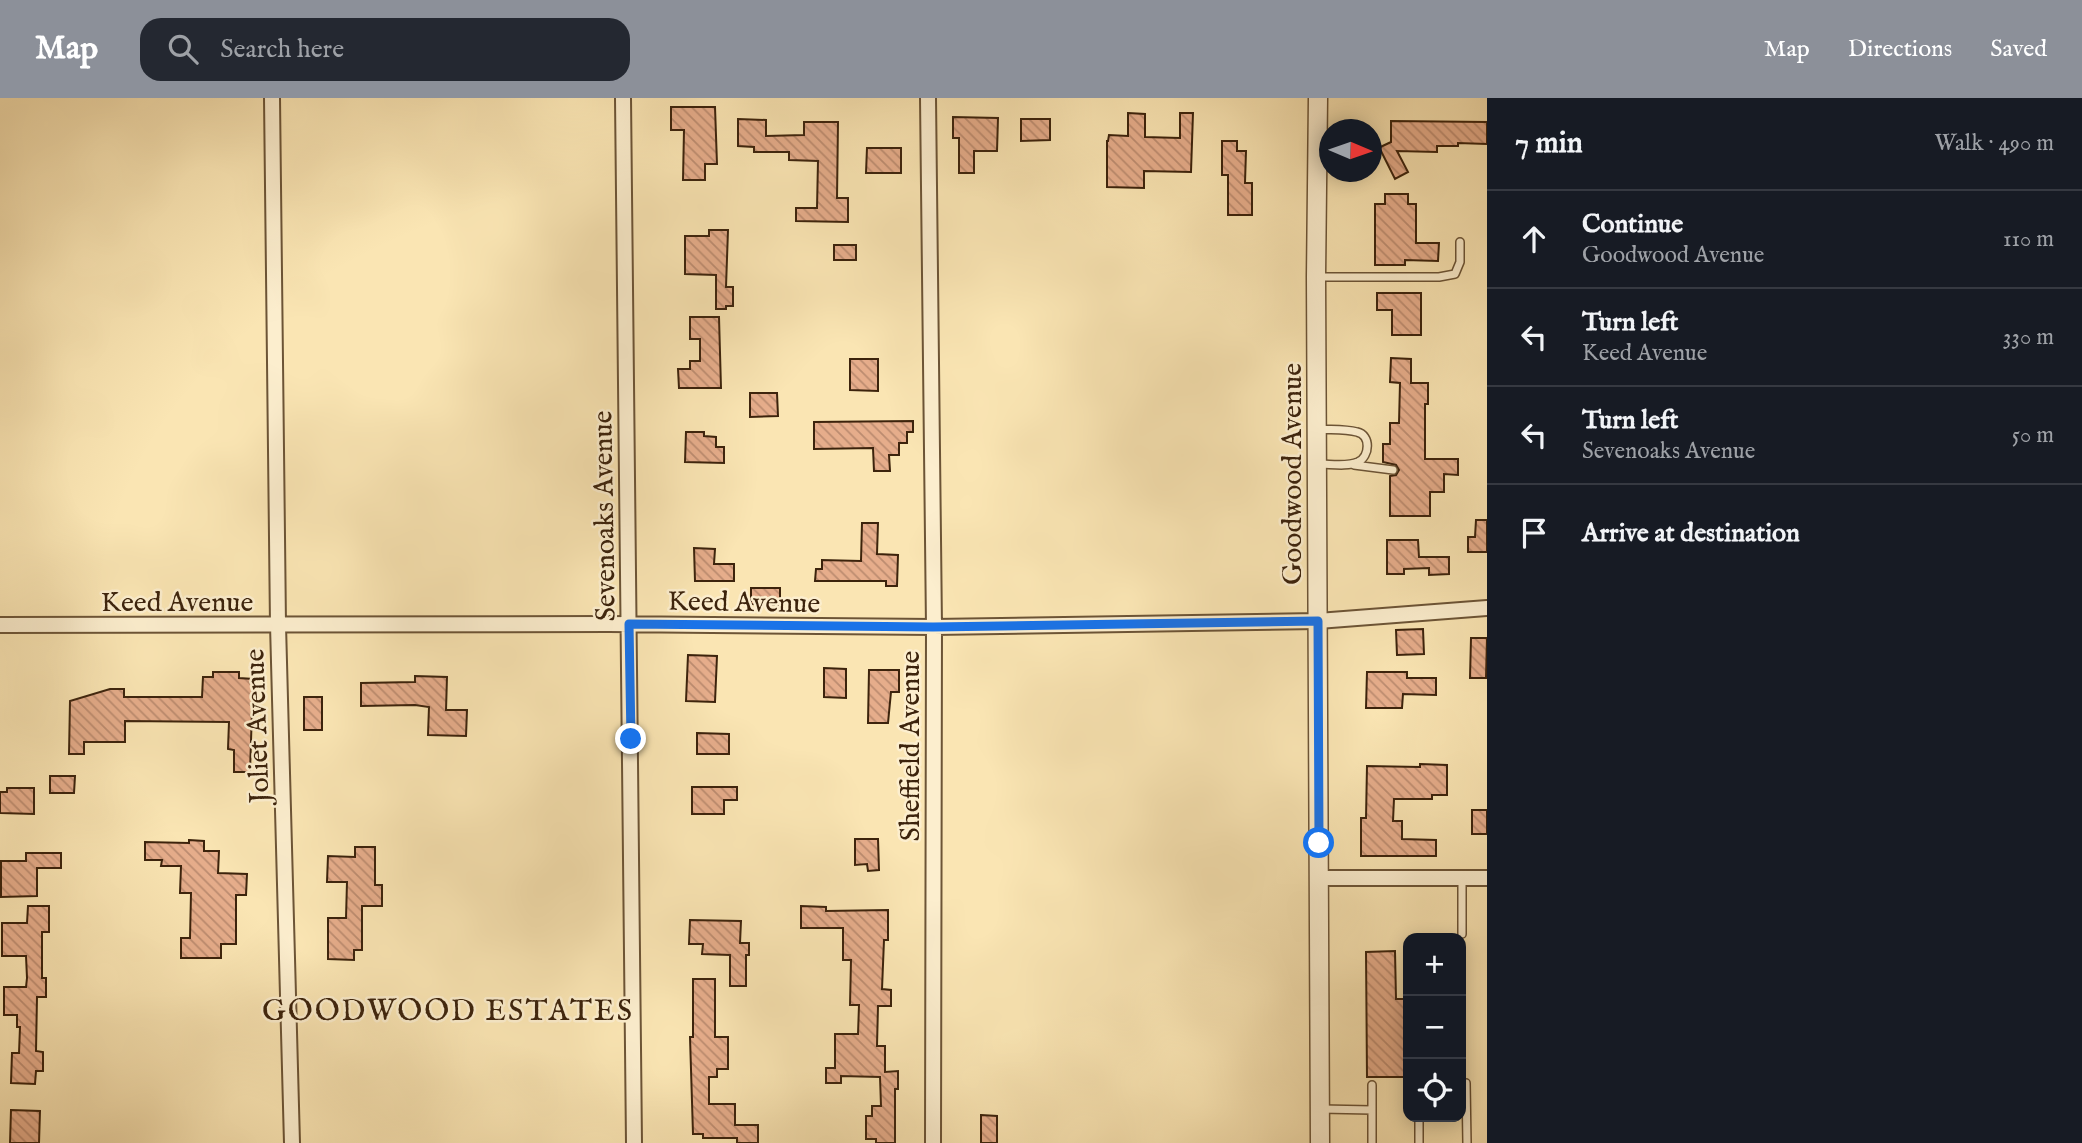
<!DOCTYPE html>
<html lang="en">
<head>
<meta charset="utf-8">
<style>
  body { margin:0; font-family:"IM FELL English",serif; background:#242831; color:#f1f3f6 }
  .controls { position:absolute; right:21px; bottom:21px; display:grid; overflow:hidden; border-radius:14px; box-shadow:0 4px 18px #0003 }
  .controls button { width:63px; height:63px; display:grid; place-items:center; padding:0; border:0; border-bottom:2px solid #363941; background:#171b24; color:#f1f3f6; font:35px sans-serif }
  .compass { position:absolute; left:1319px; top:21px; width:63px; height:63px; border-radius:50%; background:#171b24; box-shadow:0 4px 18px #0003; rotate:92deg }
  .stop { position:absolute; width:21px; height:21px; margin:-16px; border:5px solid #1a73e8; border-radius:50%; background:#fff }
  .stop.end { background:#1a73e8; border-color:#fff; box-shadow:0 2px 7px #0008 }
  .list { margin:0; padding:0; list-style:none }
  h2 { display:flex; justify-content:space-between; align-items:center; height:91px; margin:0; padding:0 28px; font-size:30px }
  h2 small { font-size:23px; font-weight:400; color:#9ea1a6 }
  .list li { display:grid; grid-template-columns:46px 1fr auto; gap:21px; align-items:center; box-sizing:border-box; height:98px; padding:0 28px; border-top:2px solid #363941 }
  .list b { display:block; font-size:26px; white-space:nowrap }
  .list p { margin:0; font-size:23px; white-space:nowrap; color:#9ea1a6 }
  .list em { font-size:23px; font-style:normal; color:#9ea1a6 }
  .icon { flex:none; width:38px; height:38px; fill:none; stroke:currentColor; stroke-width:2; stroke-linecap:round; stroke-linejoin:round }
  .map { position:relative; flex:none; width:1487px; height:1045px; overflow:hidden }
  header { display:flex; align-items:center; gap:42px; box-sizing:border-box; height:98px; padding:0 35px; background:#8c9099; color:#fff }
  header strong { font-size:33px }
  nav { display:flex; gap:38px; margin-inline-start:auto; font-size:24px }
  .search { width:490px; height:63px; background:#242831; display:flex; align-items:center; gap:18px; box-sizing:border-box; padding:0 24px; border-radius:21px; color:#9ea1a6; font-size:26px }
  main { display:flex }
  aside { flex:1; background:#171b24 }
  .map>svg:first-child { display:block }
</style>
</head>
<body>
<header>
<strong>Map</strong>
<div class="search"><svg class="icon" aria-label="search" viewBox="0 0 24 24"><circle cx="10" cy="10" r="6"/><path d="M15 15l6 6"/></svg>Search here</div>
<nav><a>Map</a><a>Directions</a><a>Saved</a></nav>
</header>
<main>
<div class="map">
<svg width="1487" height="1045" viewBox="0 0 1487 1045">
  <defs>
    <pattern id="building-back-hatch" width="6" height="6" patternUnits="userSpaceOnUse" patternTransform="scale(1.75)"><rect width="6" height="6" fill="#e6ad8b"/><path d="M-1 5l2 2M0 0l6 6M5-1l2 2" fill="none" stroke="#bc8c70"/></pattern>
  </defs>
  <rect width="100%" height="100%" fill="#fae5b3"/>
  <filter id="stains"><feTurbulence type="fractalNoise" baseFrequency=".00286" numOctaves="4"/><feColorMatrix values="0 0 0 0 .2 0 0 0 0 .09 0 0 0 0 .02 0 0 0 .5 -.17"/></filter>
  <radialGradient id="worn" r=".72"><stop offset=".6" stop-color="#630" stop-opacity="0"/><stop offset="1" stop-color="#630" stop-opacity=".3"/></radialGradient>
  <path fill="url(#building-back-hatch)" stroke="#3c230c" stroke-width="2" d="M671,9H715L717,66H705V82H683L684,32H671Z
    M1128,15L1145,16V39L1180,40V15H1193L1191,74L1144,73V90L1107,89V43H1108L1109,37L1128,38Z
    M953,19L998,20L997,53H974V75H959V40H953Z
    M738,21L766,22V38L804,37V24H838L837,100H848V124L796,123V110H817L818,63L789,62V54H754V49L738,48Z
    M1021,21H1050V42L1021,43Z
    M1391,23L1487,24V46L1458,45V48H1437V54L1397,53L1408,74L1395,81L1381,53H1372L1391,44Z
    M1222,43H1237V53H1246L1245,85H1252V117H1228V77H1222Z
    M867,50H901V75H866Z
    M1385,96H1408V106H1416V145H1439L1438,163L1405,162V167H1375V106H1385Z
    M709,132H728L726,189H733V208H726V211H716V177L685,176V138H709Z
    M834,147H856V162H834Z
    M1377,195H1421V237H1392V212H1377Z
    M690,219H719L721,290H679L678,271H690V263H700V241H690Z
    M1391,260L1411,261V285H1428V306H1425V361H1458V377L1444,376V394H1430V418H1390V378L1396,377L1399,372L1396,367L1383,364V346H1390V325H1399L1400,285L1390,284Z
    M850,261H878V293L850,292Z
    M750,295H777L778,318L750,319Z
    M913,323V334H907V345H899V357H889L890,373H874L873,350L814,351V324Z
    M686,334H704V338L716,339V349H724V365L685,364Z
    M1476,422H1487V454H1468V439H1475Z
    M862,425H878L877,456L898,457L897,488H886V483H815L816,471H822V462L861,463Z
    M1387,442H1418L1419,459H1449V476L1429,477V470L1404,471V476H1387Z
    M694,450L715,451L714,466H734V483H695Z
    M751,490H780V507L751,506Z
    M1423,531L1424,556L1397,557L1396,532Z
    M1471,540H1487L1486,580H1470Z
    M688,557L717,558L715,604L686,603Z
    M824,570L846,571V600L824,599Z
    M869,572H899V594H891L888,625H868Z
    M213,574H239V580L253,581L250,674H234V652L228,651L229,624L125,623V644H84V656H69L70,603L110,591H124V599H202L203,579H213Z
    M1367,574H1407V580H1436V597L1403,596L1402,610H1366Z
    M415,578L447,579L446,612H467L466,638L428,637L429,609L415,607L361,608V585L415,584Z
    M304,599H322V632H304Z
    M697,635L729,636V656H697Z
    M1420,666L1447,667V697H1432V701H1394L1393,723H1402V741L1436,742V758H1361V720H1366L1367,668L1420,669Z
    M50,678H75L74,695H50Z
    M692,689H737V702H724V716H692Z
    M7,690H34V716L0,715V694H7Z
    M1472,712H1487V736H1472Z
    M855,741H878L879,772L868,773L867,766L855,767Z
    M189,742L204,743V753H219L218,775L247,776L246,797H236V846H221V860H181V840H190L191,795H180L181,768H161L162,762H145V744L189,745Z
    M355,749H375V787H382V808H362V852H354V862L328,861V820H346L347,784H327L328,758L355,759Z
    M26,755H61V770H37V798L1,799V763H26Z
    M28,808H49V834H42V880H46V899H37L36,953L43,954V973H36L35,986L11,985L12,955H19L20,929H17V917H4V889H26L27,880L26,858H2V825H27Z
    M801,808L826,809V813L888,812V842H884L882,891L891,892V908H878L877,948H885V974L898,973V991H895V1045H876V1041H866V1018H872V1008H881L880,979L841,978V985H826V970H835V936H858L859,907H850L851,862H843V830H801Z
    M690,822L741,823L740,845H749V857H746V888H730V857L702,856L703,846H689Z
    M1395,853L1396,901H1408V979H1367L1366,854Z
    M693,881H715V939H728V971H717V979H709V1006H735V1027H758V1045H737V1040H703V1036H693L690,939H693Z
    M11,1012L40,1013L39,1045H10Z
    M981,1017L997,1018V1045H981Z"/>
  <g fill="none" stroke-linecap="round" stroke-linejoin="round">
    <g stroke="#6c5436" stroke-width="10">
      <path id="service" d="M1317,179H1439L1455,176L1460,164V144
        M1318,331C1330,332 1345,331 1357,334C1371,337 1370,358 1358,364C1347,369 1331,366 1319,366
        M1354,367L1393,372
        M1462,780V836
        M1466,985L1467,1045
        M1321,1011L1372,1012V1045
        M1372,1012V987
        M1419,1045V1019"/>
    </g>
    <g stroke="#6c5436" stroke-width="18">
      <path id="minor" d="M272,0L278,527L292,1045
        M623,0L634,1045
        M928,0L934,529L933,1045
        M0,527L609,526L934,529L1318,523L1487,510
        M1319,780H1487"/>
    </g>
    <g stroke="#6c5436" stroke-width="21">
      <path id="tertiary" d="M1318,0L1316,179L1320,1045"/>
    </g>
    <use href="#service" stroke="#fceece" stroke-width="7"/>
    <use href="#minor" stroke="#fceece" stroke-width="14"/>
    <use href="#tertiary" stroke="#fceece" stroke-width="18"/>
  </g>
  <g fill="none" stroke-linecap="round" stroke-linejoin="round">
    <path stroke="#1a73e8" stroke-width="9" d="M631,641L629,526L933,529L1318,523L1319,745"/>
  </g>
  <g text-anchor="middle" stroke-width="5" stroke-linejoin="round" paint-order="stroke">
    <g font-size="28" fill="#3c230c" stroke="#fceece">
      <text transform="translate(1291 376) rotate(-90)" y="10">Goodwood Avenue</text>
      <text transform="translate(603 418) rotate(-91)" y="10">Sevenoaks Avenue</text>
      <text x="177" y="513">Keed Avenue</text>
      <text transform="translate(744 503) rotate(1)" y="10">Keed Avenue</text>
      <text transform="translate(256 628) rotate(-92)" y="10">Joliet Avenue</text>
      <text transform="translate(909 648) rotate(-90)" y="10">Sheffield Avenue</text>
    </g>
    <g font-size="30" letter-spacing="2" fill="#3c230c" stroke="#fceece">
      <text x="448" y="922">GOODWOOD ESTATES</text>
    </g>
  </g>
  <rect width="100%" height="100%" filter="url(#stains)"/>
  <rect width="100%" height="100%" fill="url(#worn)"/>
</svg>
<div class="controls">
<button>+</button>
<button>−</button>
<button><svg class="icon" aria-label="locate" viewBox="0 0 24 24"><circle cx="12" cy="12" r="6"/><path d="M12 2v4M12 18v4M2 12h4M18 12h4"/></svg></button>
</div>
<svg class="compass" viewBox="-18 -18 36 36"><path d="M0-13l5 13h-10z" fill="#e53935"/><path d="M0 13l5-13h-10z" fill="#9ea1a6"/></svg>
<div class="stop" style="left:1319px;top:745px"></div>
<div class="stop end" style="left:631px;top:641px"></div>
</div>
<aside>
<h2>7 min<small>Walk · 490 m</small></h2>
<ul class="list">
<li><svg class="icon" aria-label="ahead" viewBox="0 0 24 24"><path d="M12 20V5M6 11l6-6 6 6"/></svg><div><b>Continue</b><p>Goodwood Avenue</p></div><em>110 m</em></li>
<li><svg class="icon" aria-label="left" viewBox="0 0 24 24"><path d="M17 20v-9H6M10 6l-5 5 5 5"/></svg><div><b>Turn left</b><p>Keed Avenue</p></div><em>330 m</em></li>
<li><svg class="icon" aria-label="left" viewBox="0 0 24 24"><path d="M17 20v-9H6M10 6l-5 5 5 5"/></svg><div><b>Turn left</b><p>Sevenoaks Avenue</p></div><em>50 m</em></li>
<li><svg class="icon" aria-label="arrive" viewBox="0 0 24 24"><path d="M6 21V4h12l-3 4 3 4H6"/></svg><div><b>Arrive at destination</b></div></li>
</ul>
</aside>
</main>
</body>
</html>
